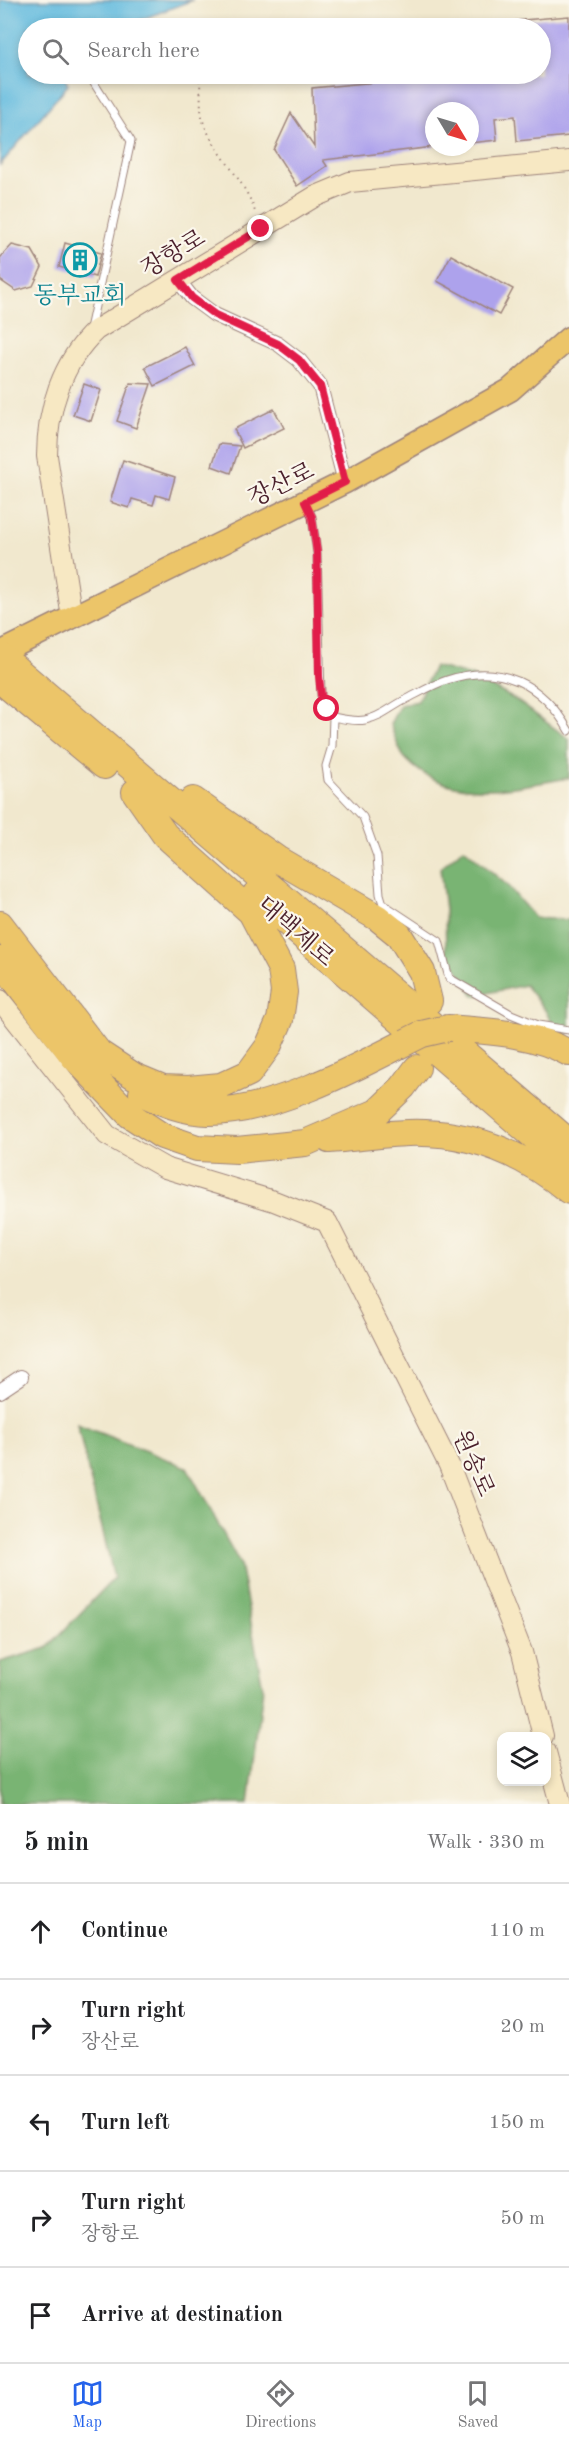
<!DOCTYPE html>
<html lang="en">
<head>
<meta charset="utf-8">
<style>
  body { margin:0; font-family:"Old Standard TT","Noto Serif KR",serif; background:#f6f6f6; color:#202124 }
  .controls { position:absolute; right:18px; bottom:18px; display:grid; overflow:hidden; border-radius:12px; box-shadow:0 3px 9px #0003 }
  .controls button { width:54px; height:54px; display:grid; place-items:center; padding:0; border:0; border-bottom:2px solid #e0e0e0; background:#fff; color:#202124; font:30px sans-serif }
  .compass { position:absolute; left:425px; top:102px; width:54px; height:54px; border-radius:50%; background:#fff; box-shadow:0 3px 9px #0003; rotate:128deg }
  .stop { position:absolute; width:18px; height:18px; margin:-14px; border:4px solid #e11d48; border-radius:50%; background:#fff }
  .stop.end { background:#e11d48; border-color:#fff; box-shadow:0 2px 6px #0008 }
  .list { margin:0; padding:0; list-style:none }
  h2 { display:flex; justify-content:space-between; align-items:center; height:78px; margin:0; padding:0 24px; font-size:26px }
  h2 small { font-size:20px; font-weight:400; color:#757577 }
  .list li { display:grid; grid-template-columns:39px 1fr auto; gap:18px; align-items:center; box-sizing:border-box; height:96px; padding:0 24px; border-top:2px solid #e0e0e0 }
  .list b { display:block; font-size:22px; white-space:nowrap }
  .list p { margin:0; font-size:20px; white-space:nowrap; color:#757577 }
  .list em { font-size:20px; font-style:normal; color:#757577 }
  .icon { flex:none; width:33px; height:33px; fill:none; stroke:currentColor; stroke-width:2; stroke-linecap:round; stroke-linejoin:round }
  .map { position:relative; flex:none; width:569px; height:1804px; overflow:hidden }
  .search { position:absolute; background:#fff; box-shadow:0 3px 9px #0003; left:18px; right:18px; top:18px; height:66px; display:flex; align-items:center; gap:15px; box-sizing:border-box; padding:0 21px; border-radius:33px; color:#757577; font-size:22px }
  .sheet { height:558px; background:#fff }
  nav { display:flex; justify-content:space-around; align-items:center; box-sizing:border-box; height:84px; border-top:2px solid #e0e0e0; background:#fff; font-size:16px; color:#757577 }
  nav a { display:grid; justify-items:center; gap:3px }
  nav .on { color:#2563eb }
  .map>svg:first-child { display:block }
</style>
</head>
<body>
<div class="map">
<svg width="569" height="1804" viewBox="0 0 569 1804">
  <rect width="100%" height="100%" fill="#fbf7ec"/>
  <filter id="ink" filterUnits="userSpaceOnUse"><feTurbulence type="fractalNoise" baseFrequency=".0167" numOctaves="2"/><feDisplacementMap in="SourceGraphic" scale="12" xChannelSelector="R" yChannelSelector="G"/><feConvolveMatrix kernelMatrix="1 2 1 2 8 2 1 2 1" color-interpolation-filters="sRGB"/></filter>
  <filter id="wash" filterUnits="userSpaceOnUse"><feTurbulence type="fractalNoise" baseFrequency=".008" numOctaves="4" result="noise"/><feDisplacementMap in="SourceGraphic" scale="24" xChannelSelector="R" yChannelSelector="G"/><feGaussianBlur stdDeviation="1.35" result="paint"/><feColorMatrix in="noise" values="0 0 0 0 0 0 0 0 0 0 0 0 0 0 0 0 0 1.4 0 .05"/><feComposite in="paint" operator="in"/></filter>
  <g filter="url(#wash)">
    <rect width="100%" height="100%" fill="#f1e8ce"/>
    <path fill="#79b473" stroke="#626a4f" stroke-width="1.5" d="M434,666L472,676L516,700L569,739V778C514,787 448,805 405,758C398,750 394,734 390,724L400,705L418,701Z
      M464,848L507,885L535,918L569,920V1033L559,1037L545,1010L525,985L474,996L446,951L445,909L440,868Z
      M77,1424L187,1467L240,1564L263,1688L249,1804H0V1662L47,1648L114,1578Z"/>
    <path fill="#60bade" stroke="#556c84" stroke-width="1.5" d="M0,0H193L140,20L128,28H28V74H63L68,85L0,165Z"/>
    <g id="blocks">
      <path fill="#ada2ec" d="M569,16V136L517,141L515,116L495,118L497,140L470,143V111H434V147L323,160L327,166L297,186L274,150L291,113L314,147L312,88L464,74H540V28H512V21Z
        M65,243L101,253L95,277L59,267Z
        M12,245L32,250L42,267L33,286L16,291L0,280V258Z
        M451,255L513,289L499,315L437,281Z
        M185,347L195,366L155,386L145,367Z
        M130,383L151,384L136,428L117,421Z
        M84,384L101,390L91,421L73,415Z
        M274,409L284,428L243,448L234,429Z
        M219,444L240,446L231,473L212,466Z
        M123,460L175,477L169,499L156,495L153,505L132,499L129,508L110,502Z"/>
    </g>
  </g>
  <g filter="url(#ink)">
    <use href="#blocks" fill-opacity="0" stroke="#9e847c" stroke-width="1.5"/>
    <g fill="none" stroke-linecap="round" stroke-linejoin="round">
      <g stroke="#9e847c" stroke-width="9">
        <path id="lane" d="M90,329L131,141L92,80
          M306,504L312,517L317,553L321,695L327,709L333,717C343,719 355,722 365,720C381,717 391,707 405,700C419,693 432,685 447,680C500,662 543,684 569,731
          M333,717L332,746L326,766L328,780L363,817L377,856L380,894L383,904L439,941L449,978L511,1014L538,1025L569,1030"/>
      </g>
      <g stroke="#9e847c" stroke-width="16">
        <path id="street" d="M178,280L192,298L215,315L278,344L299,360L320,386L345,482
          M0,1391L21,1377"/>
      </g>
      <g stroke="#9e847c" stroke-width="22">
        <path id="secondary" d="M72,618L47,456C47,410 62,362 96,330L314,197L350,182L569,161
          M0,1000L107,1135L165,1168L274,1201L327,1222L449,1465L522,1652L543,1736
          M546,1752L560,1804"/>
      </g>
      <g stroke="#9e847c" stroke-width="25">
        <path id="primary" d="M0,653L345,482L510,390L569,338"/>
      </g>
      <g stroke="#9e847c" stroke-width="28">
        <path id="highway" d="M0,655L569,1142
          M0,680L104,766
          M193,800L277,859L378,918L399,935L422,972L429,1001
          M255,895L569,1167
          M0,924L99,1053L134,1076L163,1088L188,1089L221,1086L249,1073L268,1047L280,1020L284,992L281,969L251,912L165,835L135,792
          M0,960L74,1057L130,1115L162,1136L197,1148L237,1150L305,1143L377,1112L403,1087L417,1068
          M448,1028C488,1031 534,1033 569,1053
          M142,1093C163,1103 184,1112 208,1112C269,1113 352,1070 406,1042
          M329,1140C355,1138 382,1134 408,1133C468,1131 523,1153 569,1191"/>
      </g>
      <path stroke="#9e847c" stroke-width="2" stroke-dasharray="1.5 4.5" stroke-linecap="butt" d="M198,74C203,90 198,107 204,124C217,156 247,182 256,215"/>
      <use href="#lane" stroke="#fff" stroke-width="7"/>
      <use href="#street" stroke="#fff" stroke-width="14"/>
      <use href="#secondary" stroke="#f7e8c3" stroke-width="20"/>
      <use href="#primary" stroke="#ecc569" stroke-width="22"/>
      <use href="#highway" stroke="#ecc569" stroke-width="26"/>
      <g stroke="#9e847c" stroke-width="28" stroke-linecap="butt">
        <path id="highway-bridge" d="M406,1042L422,1034L448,1028"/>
      </g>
      <use href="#highway-bridge" stroke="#ecc569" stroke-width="26"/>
    </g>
  </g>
  <g fill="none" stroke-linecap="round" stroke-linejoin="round" filter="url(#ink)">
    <path stroke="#e11d48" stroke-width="8" d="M261,229L178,280L192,298L215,315L278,344L299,360L320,386L345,482L305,502L312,517L317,553L319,676L321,695L327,709"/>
  </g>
  <defs>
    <g id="building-ring" transform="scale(1.725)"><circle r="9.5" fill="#fbf7ec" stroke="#0f9aa8" stroke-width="1.5"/><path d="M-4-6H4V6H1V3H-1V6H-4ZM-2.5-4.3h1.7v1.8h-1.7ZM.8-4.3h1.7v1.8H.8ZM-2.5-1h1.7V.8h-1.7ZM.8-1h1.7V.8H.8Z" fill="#0f9aa8"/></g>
  </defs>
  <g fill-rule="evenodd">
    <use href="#building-ring" x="80" y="260"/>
  </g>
  <g text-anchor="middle" stroke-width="4.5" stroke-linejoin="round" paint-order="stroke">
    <g font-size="24" fill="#4a1f2b" stroke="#fbf7ec">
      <text transform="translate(173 253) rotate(-31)" y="8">장항로</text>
      <text transform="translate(281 484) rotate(-26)" y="8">장산로</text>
      <text transform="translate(296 931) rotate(41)" y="8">대백제로</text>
      <text transform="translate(474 1463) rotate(67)" y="8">원송로</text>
    </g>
    <g font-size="24" fill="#0d838f" stroke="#fbf7ec">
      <text x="80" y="303">동부교회</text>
    </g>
  </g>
</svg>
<div class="controls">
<button><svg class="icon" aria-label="layers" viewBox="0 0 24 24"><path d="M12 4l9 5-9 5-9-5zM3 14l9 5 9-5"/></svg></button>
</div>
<svg class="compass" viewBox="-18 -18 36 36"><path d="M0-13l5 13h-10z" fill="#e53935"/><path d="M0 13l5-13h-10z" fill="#757577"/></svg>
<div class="stop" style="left:327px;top:709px"></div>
<div class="stop end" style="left:261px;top:229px"></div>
<div class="search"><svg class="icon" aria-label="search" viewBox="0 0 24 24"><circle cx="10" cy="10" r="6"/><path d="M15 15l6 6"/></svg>Search here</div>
</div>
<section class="sheet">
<h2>5 min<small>Walk · 330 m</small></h2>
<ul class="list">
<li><svg class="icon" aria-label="ahead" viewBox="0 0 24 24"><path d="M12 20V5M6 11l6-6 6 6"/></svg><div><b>Continue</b></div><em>110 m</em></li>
<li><svg class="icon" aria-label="right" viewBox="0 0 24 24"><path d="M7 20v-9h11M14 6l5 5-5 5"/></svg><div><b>Turn right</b><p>장산로</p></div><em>20 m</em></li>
<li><svg class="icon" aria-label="left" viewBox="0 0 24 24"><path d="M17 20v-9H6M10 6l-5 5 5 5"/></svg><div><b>Turn left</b></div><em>150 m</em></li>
<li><svg class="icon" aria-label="right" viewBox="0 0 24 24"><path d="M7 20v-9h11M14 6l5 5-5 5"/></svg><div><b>Turn right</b><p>장항로</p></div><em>50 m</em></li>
<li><svg class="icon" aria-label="arrive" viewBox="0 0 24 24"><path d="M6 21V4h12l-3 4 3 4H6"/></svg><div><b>Arrive at destination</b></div></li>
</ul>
</section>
<nav>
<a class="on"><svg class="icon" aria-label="map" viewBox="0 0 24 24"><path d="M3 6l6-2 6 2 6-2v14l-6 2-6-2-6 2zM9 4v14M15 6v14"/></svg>Map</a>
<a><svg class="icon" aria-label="directions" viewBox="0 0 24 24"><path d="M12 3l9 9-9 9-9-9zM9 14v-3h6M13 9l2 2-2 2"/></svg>Directions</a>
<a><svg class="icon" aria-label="saved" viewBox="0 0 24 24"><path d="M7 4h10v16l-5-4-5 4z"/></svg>Saved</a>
</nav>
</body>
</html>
